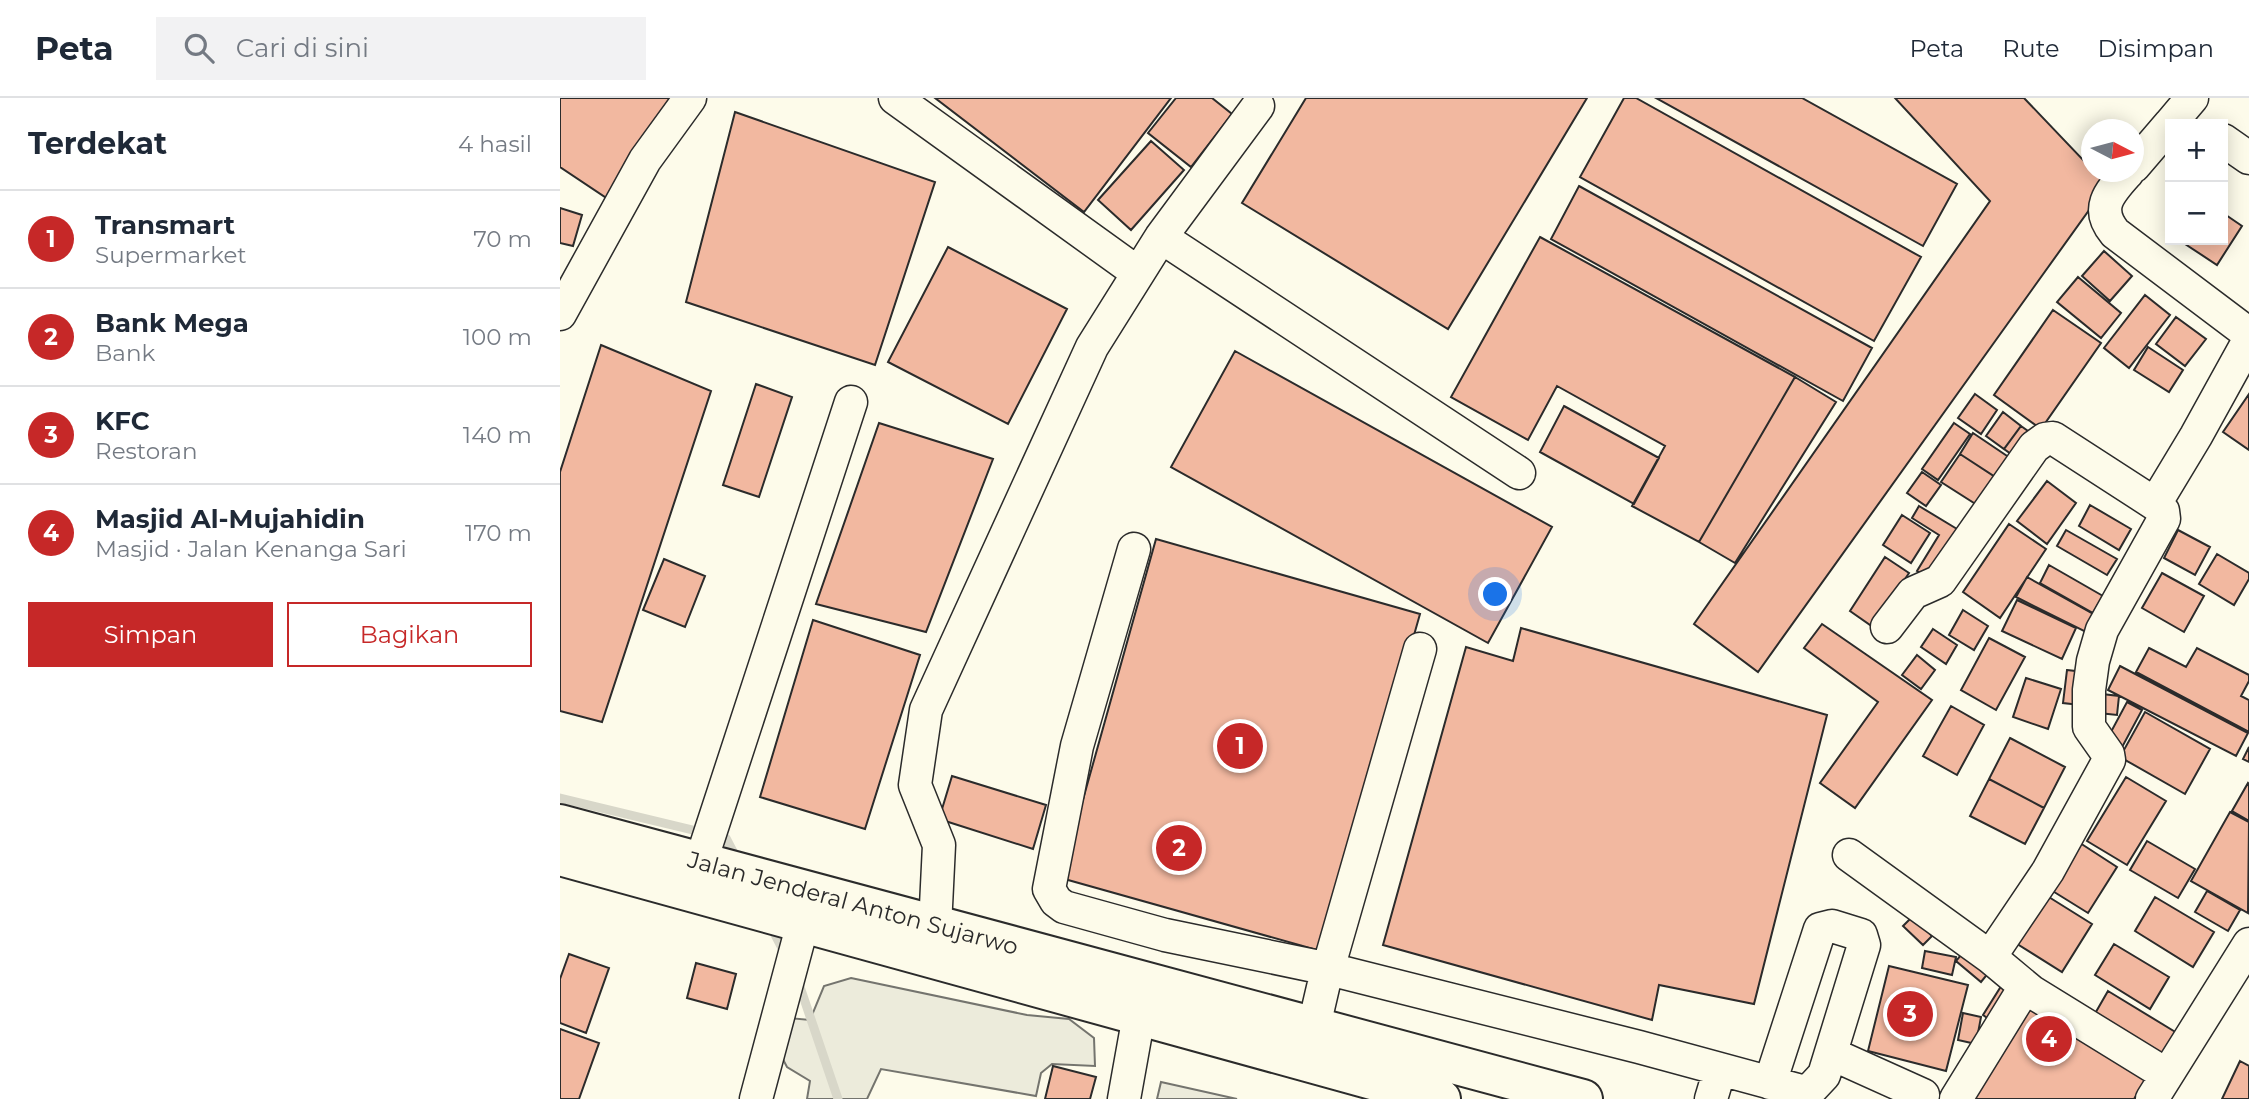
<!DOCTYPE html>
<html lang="id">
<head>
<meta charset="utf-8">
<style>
  body { margin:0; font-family:Montserrat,sans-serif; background:#f2f2f3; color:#1f2937 }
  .controls { position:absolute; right:21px; top:21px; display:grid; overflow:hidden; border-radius:0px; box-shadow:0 4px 18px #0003 }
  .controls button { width:63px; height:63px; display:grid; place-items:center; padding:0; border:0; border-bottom:2px solid #e0e1e3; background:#fff; color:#1f2937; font:35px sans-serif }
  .compass { position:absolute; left:1521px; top:21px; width:63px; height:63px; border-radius:50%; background:#fff; box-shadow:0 4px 18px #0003; rotate:96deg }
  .you { position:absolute; left:936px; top:497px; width:24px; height:24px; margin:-18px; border:5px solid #fff; border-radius:50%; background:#1a73e8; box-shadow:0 0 0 10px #1a73e833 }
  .badge { display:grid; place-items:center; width:46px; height:46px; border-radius:50%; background:#c62828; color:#fff; font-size:23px; font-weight:700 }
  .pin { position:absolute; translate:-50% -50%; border:4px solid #fff; box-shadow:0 2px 7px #0006 }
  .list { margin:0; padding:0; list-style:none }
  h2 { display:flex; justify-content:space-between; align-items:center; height:91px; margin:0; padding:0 28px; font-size:30px }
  h2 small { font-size:23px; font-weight:400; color:#747a83 }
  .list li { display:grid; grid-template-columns:46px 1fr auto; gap:21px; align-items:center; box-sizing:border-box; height:98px; padding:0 28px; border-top:2px solid #e0e1e3 }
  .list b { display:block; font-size:26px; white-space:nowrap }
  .list p { margin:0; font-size:23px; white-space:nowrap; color:#747a83 }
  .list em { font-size:23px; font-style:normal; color:#747a83 }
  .actions { display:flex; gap:14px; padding:21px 28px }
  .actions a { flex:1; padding:16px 0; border:2px solid #c62828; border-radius:0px; text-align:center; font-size:24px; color:#c62828 }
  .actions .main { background:#c62828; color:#fff }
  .icon { flex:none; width:38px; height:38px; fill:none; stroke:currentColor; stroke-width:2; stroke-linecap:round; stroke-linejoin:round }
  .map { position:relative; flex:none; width:1689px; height:1001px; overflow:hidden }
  header { display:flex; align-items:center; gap:42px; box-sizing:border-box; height:98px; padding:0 35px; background:#fff; border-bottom:2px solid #e0e1e3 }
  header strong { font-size:33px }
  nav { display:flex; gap:38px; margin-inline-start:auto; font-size:24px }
  .search { width:490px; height:63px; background:#f2f2f3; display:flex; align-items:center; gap:18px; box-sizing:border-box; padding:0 24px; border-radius:0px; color:#747a83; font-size:26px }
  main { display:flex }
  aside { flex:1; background:#fff }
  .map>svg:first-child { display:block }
</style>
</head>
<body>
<header>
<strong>Peta</strong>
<div class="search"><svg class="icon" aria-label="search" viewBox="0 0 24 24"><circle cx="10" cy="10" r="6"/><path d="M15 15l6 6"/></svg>Cari di sini</div>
<nav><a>Peta</a><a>Rute</a><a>Disimpan</a></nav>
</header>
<main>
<aside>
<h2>Terdekat<small>4 hasil</small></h2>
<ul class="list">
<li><span class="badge">1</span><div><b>Transmart</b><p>Supermarket</p></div><em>70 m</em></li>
<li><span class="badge">2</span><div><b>Bank Mega</b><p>Bank</p></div><em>100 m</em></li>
<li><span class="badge">3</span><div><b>KFC</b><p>Restoran</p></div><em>140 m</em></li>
<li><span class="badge">4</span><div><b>Masjid Al-Mujahidin</b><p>Masjid · Jalan Kenanga Sari</p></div><em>170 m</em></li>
</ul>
<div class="actions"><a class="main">Simpan</a><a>Bagikan</a></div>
</aside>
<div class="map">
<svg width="1689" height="1001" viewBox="0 0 1689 1001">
  <rect width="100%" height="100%" fill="#fdfbea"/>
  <path fill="#ecebdb" stroke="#74746e" stroke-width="2" d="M291,880L467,917L509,921L534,940L535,968L492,966L481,975L476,998L321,971L307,1001H247L250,983L227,969L217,950L229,920L250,922L264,888Z
    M601,984L677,1001H597Z"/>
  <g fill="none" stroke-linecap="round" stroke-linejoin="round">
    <path stroke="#d8d7c9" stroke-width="9" d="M0,700L166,740L177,761
      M210,827L226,858
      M238,883L278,1001"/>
  </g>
  <path fill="#f2b8a0" stroke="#2b2b2b" stroke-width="2" d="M0,0H119L51,103L0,69Z
    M375,0H611L524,114Z
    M616,0H652L672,16L631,69L588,35Z
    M746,0H1027L888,231L682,105Z
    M1064,0H1076L1361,159L1314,243L1020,79Z
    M1096,0H1242L1397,86L1363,148Z
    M1335,0H1464L1547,87L1198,574L1134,526L1430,103Z
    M175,14L375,84L315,267L126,204Z
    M591,43L624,72L571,132L538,102Z
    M1019,88L1312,250L1283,303L991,141Z
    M0,110L22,117L13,148L0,145Z
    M1663,115L1682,128L1657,167L1619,142H1663Z
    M980,139L1235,279L1139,444L1072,408L1105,348L997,288L968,342L891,299Z
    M388,149L507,211L448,326L328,264Z
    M1544,153L1572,178L1550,203L1522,178Z
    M1518,179L1561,215L1541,240L1497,204Z
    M1585,197L1610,217L1569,270L1544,250Z
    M1493,212L1541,245L1481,331L1434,297Z
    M1616,219L1646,241L1625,268L1596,246Z
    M41,247L151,293L42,624L0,613V374Z
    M1588,249L1623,272L1609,294L1574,272Z
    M675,253L992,429L928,545L611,369Z
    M1235,279L1276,304L1175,465L1139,444Z
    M196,286L232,299L199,399L163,387Z
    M1415,296L1437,312L1421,336L1398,320Z
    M1689,296V352L1663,334Z
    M1004,308L1099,360L1074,406L980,354Z
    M1443,314L1461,328L1444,351L1426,338Z
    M319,325L433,361L366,534L256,506Z
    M1394,325L1410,336L1378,382L1362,371Z
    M1461,328L1478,340L1461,363L1444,351Z
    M1413,335L1456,364L1443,384L1400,356Z
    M1400,356L1443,384L1425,412L1381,384Z
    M1362,374L1381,387L1366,408L1347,395Z
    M1487,383L1516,405L1487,446L1457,423Z
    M1530,407L1571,431L1559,452L1519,428Z
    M1359,408L1402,434L1373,483L1357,473L1379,437L1352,420Z
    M1342,417L1370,435L1351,465L1323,447Z
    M1449,426L1486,451L1440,520L1403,494Z
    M1506,432L1557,461L1547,477L1497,448Z
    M1618,432L1650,449L1635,477L1604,460Z
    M596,441L860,516L764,854L501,780Z
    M1657,456L1689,475V481L1674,507L1639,486Z
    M1325,459L1349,475L1313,529L1290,513Z
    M104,461L145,478L125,529L83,512Z
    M1489,467L1543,498L1533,515L1480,485Z
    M1602,475L1644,498L1624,534L1582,510Z
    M1467,479L1535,517L1526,534L1456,499Z
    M1457,502L1516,530L1502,561L1442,533Z
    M1403,512L1428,528L1414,552L1389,537Z
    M253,522L360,557L305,731L200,699Z
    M1262,526L1372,602L1295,710L1260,685L1318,604L1244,550Z
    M961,530L1267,617L1194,906L1099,887L1092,922L823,847L906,549L953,563Z
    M1373,531L1397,547L1386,566L1361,549Z
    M1429,540L1465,559L1436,612L1401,592Z
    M1589,550L1626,569L1637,550L1689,577V583L1681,598L1689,602V634L1576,574Z
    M1357,557L1375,572L1361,591L1342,577Z
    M1560,568L1688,635L1676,658L1548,592Z
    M1507,572L1524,574L1520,607L1503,605Z
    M1466,580L1501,591L1488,631L1453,619Z
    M1542,596L1559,598L1557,617L1539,615Z
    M1567,604L1582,612L1560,653L1545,645Z
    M1391,608L1424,627L1397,677L1363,658Z
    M1585,614L1650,651L1625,696L1560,659Z
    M1450,640L1505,669L1484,710L1429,681Z
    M1689,649V664L1683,661Z
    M392,678L486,707L473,751L379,721Z
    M1566,679L1606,703L1567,767L1527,743Z
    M1429,681L1484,710L1465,746L1410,718Z
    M1688,685L1689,686V723L1672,713Z
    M1670,714L1689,724L1688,815L1631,783Z
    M1587,743L1635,771L1618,800L1570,772Z
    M1520,745L1557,769L1528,815L1491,792Z
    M1647,793L1680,812L1668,833L1635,814Z
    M1484,796L1532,826L1502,874L1454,844Z
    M1595,799L1654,834L1633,869L1575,833Z
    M1353,818L1372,838L1363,847L1343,828Z
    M1554,846L1609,879L1590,911L1535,877Z
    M1405,852L1430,873L1421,884L1396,863Z
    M1365,853L1396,859L1392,877L1362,870Z
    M9,856L49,870L26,935L0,925V881Z
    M136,865L176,876L167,911L127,900Z
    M1329,868L1408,887L1386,973L1308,953Z
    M1445,882L1459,891L1436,926L1423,917Z
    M1548,893L1617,935L1597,967L1529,926Z
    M1469,906L1589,977L1574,1001H1414Z
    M1403,915L1421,919L1416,946L1398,942Z
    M0,931L39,945L19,1001H0Z
    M1680,963L1689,968V1001H1662Z
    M493,968L536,979L530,1001H485Z"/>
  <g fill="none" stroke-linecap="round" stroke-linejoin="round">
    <g stroke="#2b2b2b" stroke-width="35">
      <path id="minor" d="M335,0L578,175
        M1610,26L1632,0
        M1663,42L1689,60
        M1574,68L1610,26
        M1568,74C1550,94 1534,110 1555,135L1689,236
        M601,139L959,375
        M0,216L85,62L130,0
        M574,451L517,648L489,791L496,803L504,809L605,837L769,871L1079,949L1241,993L1251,991L1264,977L1304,847L1301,837L1272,828L1260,831L1210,985
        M1327,529L1353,495L1380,483L1474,349L1485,341L1493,340L1595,406
        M1289,757L1430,859
        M141,763L291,304
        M374,849L379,747L355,687L366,612L532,249L601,139L698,8
        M754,928L764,885L860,551
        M1272,956L1363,997
        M1607,977L1472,894L1430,859L1488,773L1549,662L1548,656L1529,629V592L1533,563L1542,532L1604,421L1603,413L1595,406L1636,338L1689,242
        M196,1001L243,825
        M564,1001L583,895
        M1151,1001L1160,971
        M1396,1001L1465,889
        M1592,1001L1689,846"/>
    </g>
    <g stroke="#2b2b2b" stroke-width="42">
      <path id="highway" d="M0,726L1023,1001
        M0,758L881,1001"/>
    </g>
    <use href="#minor" stroke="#fdfbea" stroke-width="32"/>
    <use href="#highway" stroke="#fdfbea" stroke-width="38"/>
  </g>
  <g text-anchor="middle" stroke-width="5" stroke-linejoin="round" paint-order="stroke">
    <g font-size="23" fill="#2b2b2b" stroke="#fdfbea">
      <text transform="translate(293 805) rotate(15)" y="8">Jalan Jenderal Anton Sujarwo</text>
    </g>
  </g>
</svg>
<div class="controls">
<button>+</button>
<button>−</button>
</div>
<svg class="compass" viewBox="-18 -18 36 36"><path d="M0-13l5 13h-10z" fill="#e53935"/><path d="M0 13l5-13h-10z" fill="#747a83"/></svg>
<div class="you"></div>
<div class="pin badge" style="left:680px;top:648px">1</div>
<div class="pin badge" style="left:619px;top:750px">2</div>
<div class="pin badge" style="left:1350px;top:916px">3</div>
<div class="pin badge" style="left:1489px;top:941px">4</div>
</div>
</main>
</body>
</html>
